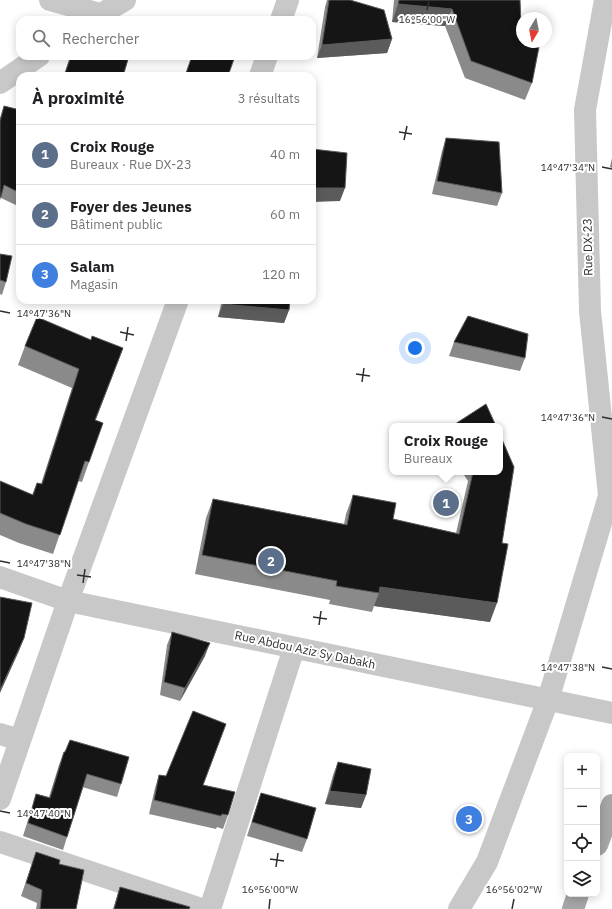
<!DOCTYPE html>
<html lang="fr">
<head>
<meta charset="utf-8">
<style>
  body { margin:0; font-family:"IBM Plex Sans",sans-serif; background:#f2f2f2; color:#202124 }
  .controls { position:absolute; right:12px; bottom:12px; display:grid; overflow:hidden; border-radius:8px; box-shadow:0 2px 10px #0003 }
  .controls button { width:36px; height:36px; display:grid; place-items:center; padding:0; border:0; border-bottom:1px solid #e0e0e0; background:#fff; color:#202124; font:20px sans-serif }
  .compass { position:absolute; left:516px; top:12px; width:36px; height:36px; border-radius:50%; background:#fff; box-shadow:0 2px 10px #0003; rotate:190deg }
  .you { position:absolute; left:415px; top:348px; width:14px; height:14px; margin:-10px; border:3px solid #fff; border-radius:50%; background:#1a73e8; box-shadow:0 0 0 6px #1a73e833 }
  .badge { display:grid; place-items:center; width:26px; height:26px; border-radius:50%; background:#d93025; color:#fff; font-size:13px; font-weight:700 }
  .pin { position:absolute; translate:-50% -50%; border:2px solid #fff; box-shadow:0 1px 4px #0006 }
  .popup { position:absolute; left:389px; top:423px; width:114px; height:52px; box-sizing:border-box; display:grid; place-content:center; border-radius:8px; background:#fff; filter:drop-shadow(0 1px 3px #0005); font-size:13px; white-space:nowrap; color:#757577 }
  .popup b { font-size:15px; color:#202124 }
  .popup::after { content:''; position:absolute; left:50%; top:100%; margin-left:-8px; border:8px solid transparent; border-top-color:#fff }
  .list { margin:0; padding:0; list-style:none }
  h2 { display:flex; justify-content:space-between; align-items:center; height:52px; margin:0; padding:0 16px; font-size:17px }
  h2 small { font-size:13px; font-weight:400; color:#757577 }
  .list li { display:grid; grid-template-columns:26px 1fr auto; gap:12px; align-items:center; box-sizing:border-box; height:60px; padding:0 16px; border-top:1px solid #e0e0e0 }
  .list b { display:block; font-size:15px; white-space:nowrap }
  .list p { margin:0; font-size:13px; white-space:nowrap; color:#757577 }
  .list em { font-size:13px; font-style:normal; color:#757577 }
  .icon { flex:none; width:22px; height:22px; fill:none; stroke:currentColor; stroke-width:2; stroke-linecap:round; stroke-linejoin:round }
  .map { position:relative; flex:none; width:612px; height:909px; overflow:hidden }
  .search { position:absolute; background:#fff; box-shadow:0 2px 10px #0003; left:16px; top:16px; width:300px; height:44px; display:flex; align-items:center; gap:10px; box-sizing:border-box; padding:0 14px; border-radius:12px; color:#757577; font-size:15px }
  .panel { position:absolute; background:#fff; box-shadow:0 2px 10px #0003; left:16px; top:72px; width:300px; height:232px; border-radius:12px }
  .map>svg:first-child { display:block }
</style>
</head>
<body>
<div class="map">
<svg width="612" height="909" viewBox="0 0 612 909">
  <rect width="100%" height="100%" fill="#fff"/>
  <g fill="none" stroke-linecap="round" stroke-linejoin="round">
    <path stroke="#c8c8c8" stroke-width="22" d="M50,0L100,14
      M605,0L585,110L590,311L609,495
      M91,20L125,0
      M281,20L288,0
      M260,76L267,56
      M0,83L39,56
      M0,577L68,601L612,713
      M0,734L20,740
      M0,799L68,601L178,300
      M0,842L201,909
      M210,909L294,648
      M459,909L487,862L548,700L612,486"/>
    <path stroke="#a6a6a6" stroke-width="22" d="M597,845L612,805
      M573,909L578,894"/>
  </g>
  <path fill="#8a8a8a" d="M327,0H350L392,39L387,53L317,58L325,7Z
    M394,0H520L521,25L532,83L525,100L465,78L445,26L392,22Z
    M70,56H129L123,76H64Z
    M4,106L20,110V207L1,198L0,200V118Z
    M446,138L502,193L497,206L432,194L442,151Z
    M612,158V168L610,167Z
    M0,254L6,282L2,295L0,294Z
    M222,300H290L289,310L284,323L218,317Z
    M91,340L123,348L95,420L103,423L82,482L78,481L53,554L19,543L0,535V481L32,495L37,483L41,484L72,388L18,365L25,346Z
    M454,342L525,358L520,371L449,356Z
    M462,472H500L490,622L374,606L372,612L329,604L330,600L195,574L206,518L213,499L344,524L346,514L353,495L393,519L456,533L468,481Z
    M172,632L205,656L180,701L160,695L167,645Z
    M64,752L121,784L117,797L82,787L67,837L63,850L23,836L32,807L36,794L49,797L59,765Z
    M338,762L366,795L361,808L325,804L333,775Z
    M159,775L203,785L228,815L223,829L217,827L216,829L149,814L155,788Z
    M261,793L307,839L302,852L247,836Z
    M36,852L59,864L76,909H36L37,903L21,896Z
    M120,887L189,909H113Z"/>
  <path fill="#5b5b5b" d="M398,4L452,9L445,26L392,22Z
    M392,39L387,53L317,58L322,45Z
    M312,188H345L340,201L312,202Z
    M223,304L289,310L284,323L218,317Z
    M123,348L116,367L88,440L95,420Z
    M380,587L497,603L490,622L374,606L379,593Z
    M24,638L19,651L0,693V690Z
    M210,643L205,656L180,701L185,688Z
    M330,791L366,795L361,808L325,804Z"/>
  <path fill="#151515" stroke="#5b5b5b" d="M329,0H350L384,10L392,39L322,45Z
    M399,0H520L521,25H522V42H540L532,83L471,61L452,9L398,4Z
    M71,56H129L123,76H64Z
    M192,56H235L228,76H185Z
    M4,106L20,110V193L4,185L1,197H0V121Z
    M446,138L499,142L502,193L437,181Z
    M312,149L347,153L345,188H312Z
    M0,254L12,256L6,282L0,280Z
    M224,300H290L289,310L223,304Z
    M468,316L528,334L525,358L454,342Z
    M37,317L91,340L92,336L123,348L95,420L103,423L89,462L85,461L60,535L26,524L0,513V481L33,495L37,483L42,484L79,369L25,346Z
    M486,404L496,426H452Z
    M500,435L514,467L502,543L508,544L497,603L380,587L379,593L336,586L337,581L202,555L213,499L347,525L353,495L396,503L393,519L459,534L473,472H500Z
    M0,597L32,603L24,638L0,690Z
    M172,632L210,643L185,688L164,682Z
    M193,711L226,724L203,785L235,792L228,815L222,814L221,816L154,800L159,775L166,776Z
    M70,740L129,757L121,784L87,774L67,837L28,823L36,794L50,798L64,752H65Z
    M338,762L371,769L366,795L330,791Z
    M261,793L316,808L307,839L252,822Z
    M36,852L60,860L59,864L84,870L76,909H40L42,890L26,883Z
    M120,887L190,907L189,909H114Z"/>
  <path fill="none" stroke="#2e2e2e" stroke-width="1.5" d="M427,10L429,0M399,132L412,134M404,140L407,126M602,167L612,169M0,311L10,313M120,332L134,335M126,341L128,327M356,374L370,376M362,382L364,368M602,417L612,419M0,561L10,563M77,575L91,577M83,583L85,569M313,617L327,619M319,625L321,611M602,667L612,669M0,811L10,813M270,859L284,861M276,867L278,853M269,909L270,899M512,909L514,899"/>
  <g text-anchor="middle" stroke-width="4" stroke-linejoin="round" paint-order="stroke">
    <g font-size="12" fill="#2e2e2e" stroke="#fff">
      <text transform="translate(588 247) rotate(-91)" y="4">Rue DX-23</text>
      <text transform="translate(305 650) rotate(12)" y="4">Rue Abdou Aziz Sy Dabakh</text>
    </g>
  </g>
  <g font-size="10" text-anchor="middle" fill="#2e2e2e" stroke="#fff" stroke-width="4" stroke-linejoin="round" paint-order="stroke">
    <text x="427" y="23">16°56'00"W</text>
    <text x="568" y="171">14°47'34"N</text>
    <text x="44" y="317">14°47'36"N</text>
    <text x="568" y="421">14°47'36"N</text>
    <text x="44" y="567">14°47'38"N</text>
    <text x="568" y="671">14°47'38"N</text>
    <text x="44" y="817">14°47'40"N</text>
    <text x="270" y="893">16°56'00"W</text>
    <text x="514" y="893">16°56'02"W</text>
  </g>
</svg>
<div class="controls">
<button>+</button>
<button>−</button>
<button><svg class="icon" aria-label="locate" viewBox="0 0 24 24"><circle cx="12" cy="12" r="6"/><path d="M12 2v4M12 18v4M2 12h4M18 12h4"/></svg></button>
<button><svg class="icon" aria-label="layers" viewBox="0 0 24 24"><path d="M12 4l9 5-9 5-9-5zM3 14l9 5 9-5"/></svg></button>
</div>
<svg class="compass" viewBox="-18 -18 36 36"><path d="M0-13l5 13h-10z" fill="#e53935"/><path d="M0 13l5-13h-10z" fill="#757577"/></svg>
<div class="you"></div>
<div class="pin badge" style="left:446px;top:503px;background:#5c6f8a">1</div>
<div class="popup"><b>Croix Rouge</b>Bureaux</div>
<div class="pin badge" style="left:271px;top:561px;background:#5c6f8a">2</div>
<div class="pin badge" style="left:469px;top:819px;background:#3f7fe0">3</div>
<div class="search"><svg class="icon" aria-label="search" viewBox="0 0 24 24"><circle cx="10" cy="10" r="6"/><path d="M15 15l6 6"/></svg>Rechercher</div>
<section class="panel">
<h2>À proximité<small>3 résultats</small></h2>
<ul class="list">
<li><span class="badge" style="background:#5c6f8a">1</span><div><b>Croix Rouge</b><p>Bureaux · Rue DX-23</p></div><em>40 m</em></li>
<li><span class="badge" style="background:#5c6f8a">2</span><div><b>Foyer des Jeunes</b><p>Bâtiment public</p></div><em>60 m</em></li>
<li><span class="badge" style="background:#3f7fe0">3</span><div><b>Salam</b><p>Magasin</p></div><em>120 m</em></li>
</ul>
</section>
</div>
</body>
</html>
